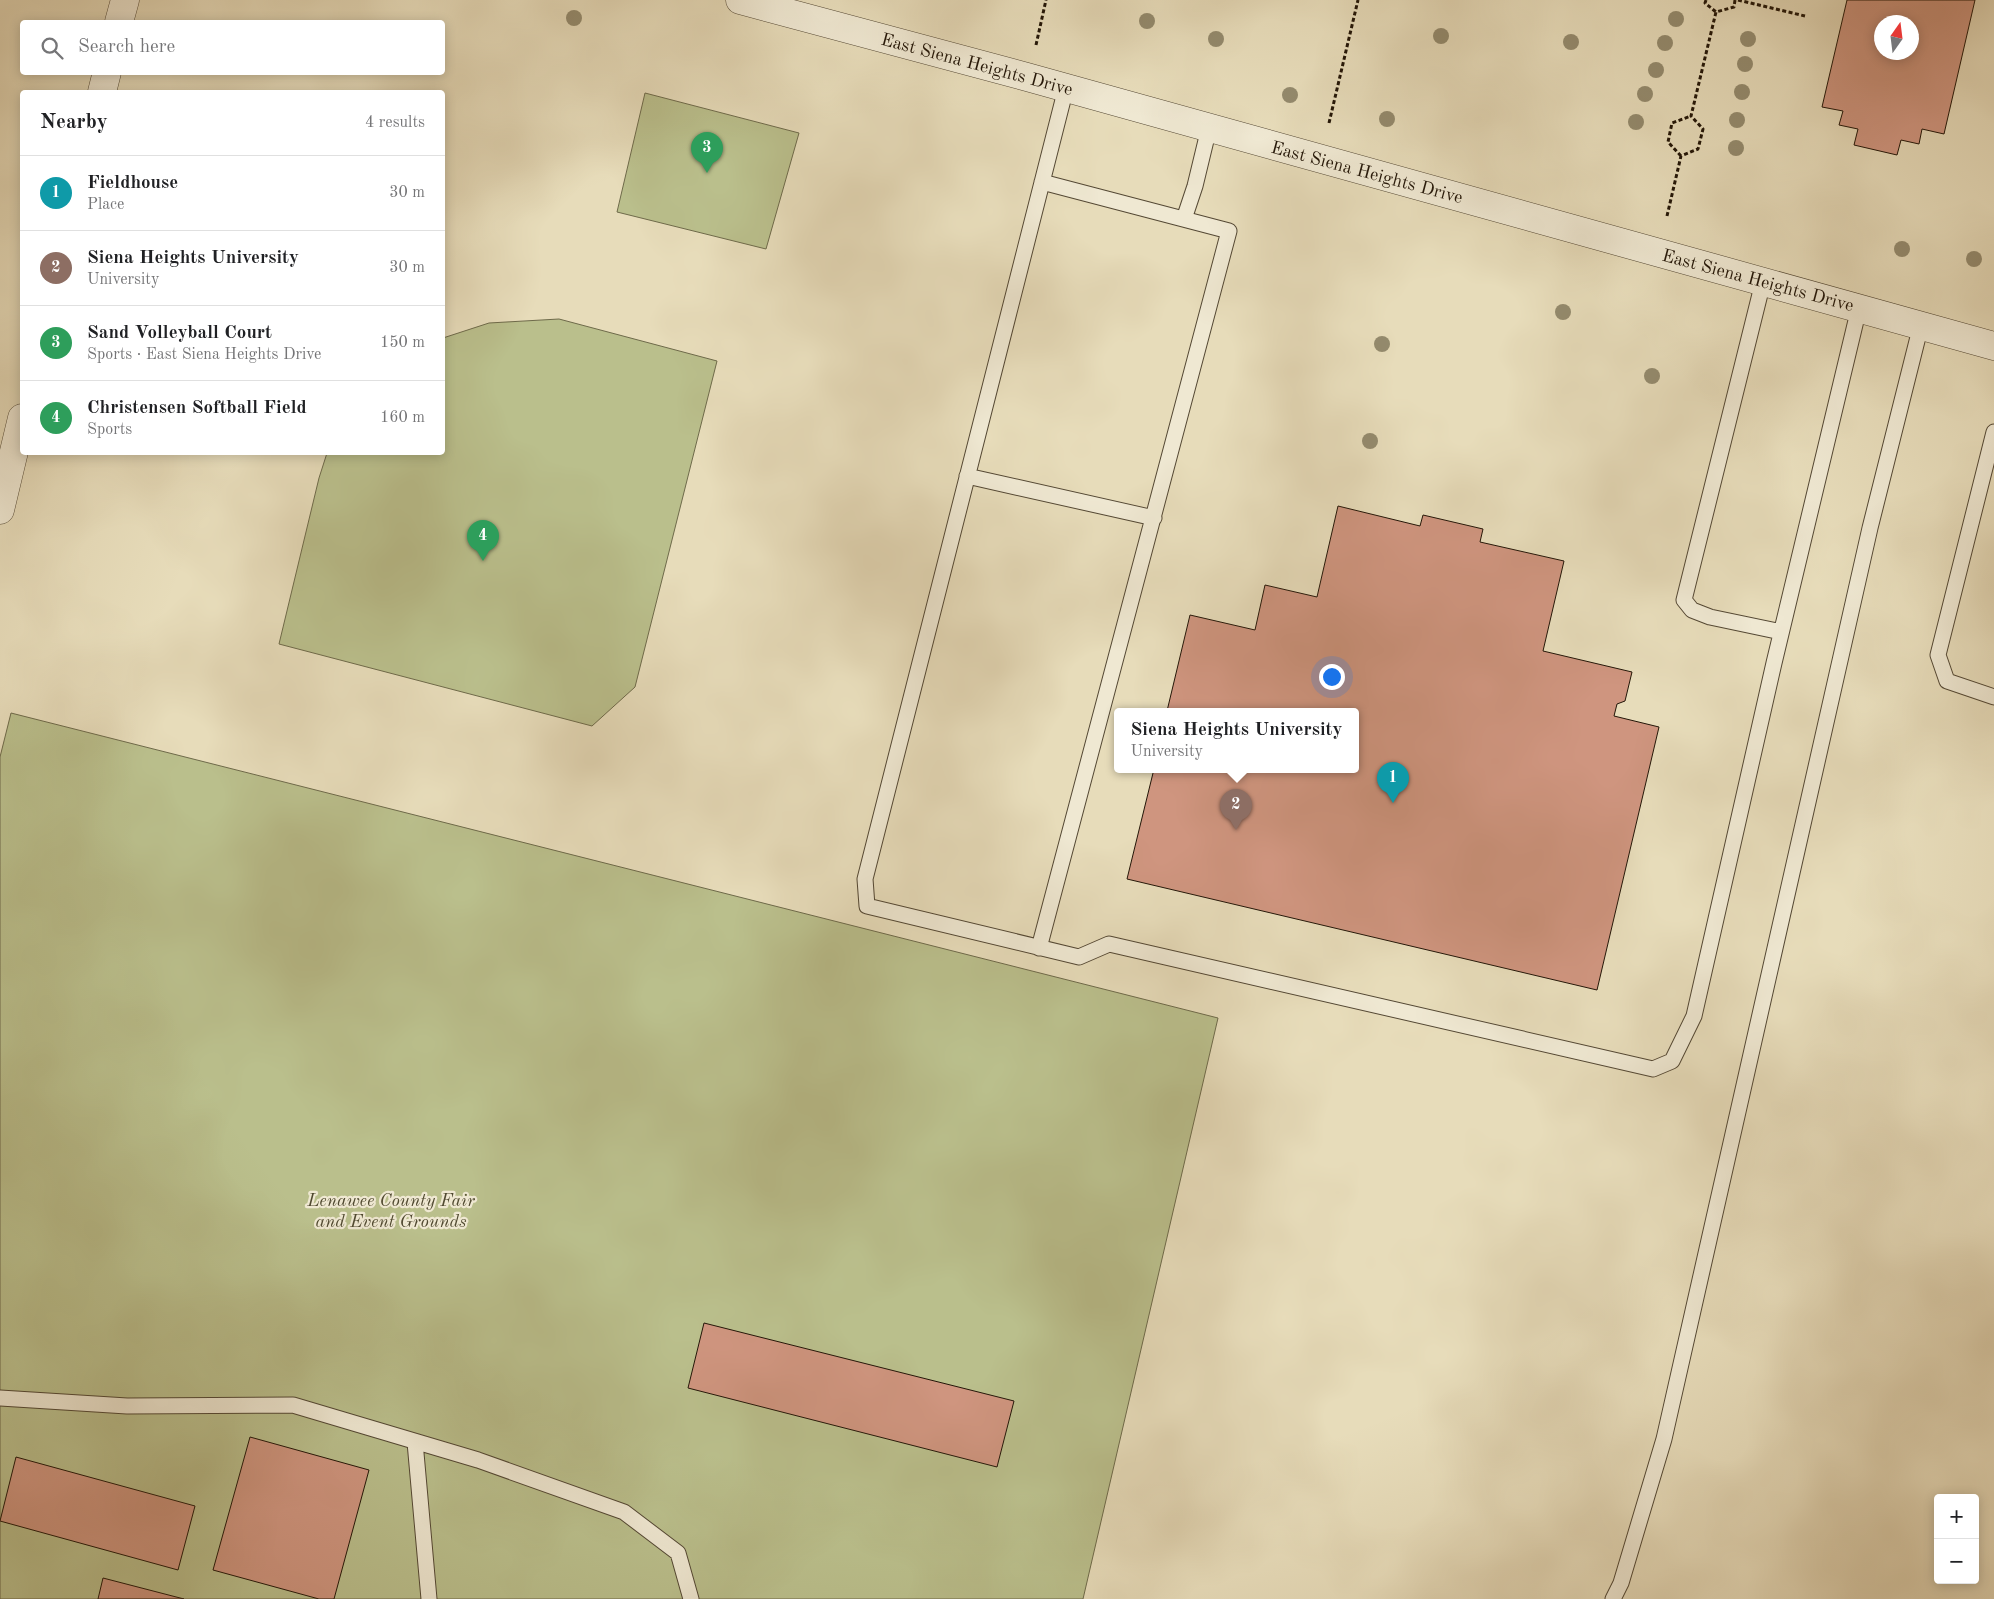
<!DOCTYPE html>
<html lang="en">
<head>
<meta charset="utf-8">
<style>
  body { margin:0; font-family:"Old Standard TT",serif; background:#f2f2f2; color:#202124 }
  .controls { position:absolute; right:15px; bottom:15px; display:grid; overflow:hidden; border-radius:5px; box-shadow:0 2px 12px #0003 }
  .controls button { width:45px; height:45px; display:grid; place-items:center; padding:0; border:0; border-bottom:1px solid #e0e0e0; background:#fff; color:#202124; font:25px sans-serif }
  .compass { position:absolute; left:1874px; top:15px; width:45px; height:45px; border-radius:50%; background:#fff; box-shadow:0 2px 12px #0003; rotate:14deg }
  .you { position:absolute; left:1331px; top:676px; width:18px; height:18px; margin:-12px; border:4px solid #fff; border-radius:50%; background:#1a73e8; box-shadow:0 0 0 8px #1a73e833 }
  .badge { display:grid; place-items:center; width:32px; height:32px; border-radius:50%; background:#d93025; color:#fff; font-size:16px; font-weight:700 }
  .pin { position:absolute; translate:-50% -41px; filter:drop-shadow(0 1px 2px #0008) }
  .pin::after { content:''; position:absolute; top:26px; width:18px; height:15px; background:inherit; clip-path:polygon(0 0,100% 0,50% 100%) }
  .popup { position:absolute; left:1114px; top:708px; width:245px; height:65px; box-sizing:border-box; display:grid; place-content:center; border-radius:5px; background:#fff; filter:drop-shadow(0 1px 4px #0005); font-size:16px; white-space:nowrap; color:#757577 }
  .popup b { font-size:19px; color:#202124 }
  .popup::after { content:''; position:absolute; left:50%; top:100%; margin-left:-10px; border:10px solid transparent; border-top-color:#fff }
  .list { margin:0; padding:0; list-style:none }
  h2 { display:flex; justify-content:space-between; align-items:center; height:65px; margin:0; padding:0 20px; font-size:21px }
  h2 small { font-size:16px; font-weight:400; color:#757577 }
  .list li { display:grid; grid-template-columns:32px 1fr auto; gap:15px; align-items:center; box-sizing:border-box; height:75px; padding:0 20px; border-top:1px solid #e0e0e0 }
  .list b { display:block; font-size:19px; white-space:nowrap }
  .list p { margin:0; font-size:16px; white-space:nowrap; color:#757577 }
  .list em { font-size:16px; font-style:normal; color:#757577 }
  .icon { flex:none; width:28px; height:28px; fill:none; stroke:currentColor; stroke-width:2; stroke-linecap:round; stroke-linejoin:round }
  .map { position:relative; flex:none; width:1994px; height:1599px; overflow:hidden }
  .search { position:absolute; background:#fff; box-shadow:0 2px 12px #0003; left:20px; top:20px; width:425px; height:55px; display:flex; align-items:center; gap:12px; box-sizing:border-box; padding:0 18px; border-radius:5px; color:#757577; font-size:19px }
  .panel { position:absolute; background:#fff; box-shadow:0 2px 12px #0003; left:20px; top:90px; width:425px; height:365px; border-radius:5px }
  .map>svg:first-child { display:block }
</style>
</head>
<body>
<div class="map">
<svg width="1994" height="1599" viewBox="0 0 1994 1599">
  <rect width="100%" height="100%" fill="#e7dcba"/>
  <filter id="stains"><feTurbulence type="fractalNoise" baseFrequency=".004" numOctaves="4"/><feColorMatrix values="0 0 0 0 .2 0 0 0 0 .09 0 0 0 0 .02 0 0 0 .5 -.17"/></filter>
  <radialGradient id="worn" r=".72"><stop offset=".6" stop-color="#630" stop-opacity="0"/><stop offset="1" stop-color="#630" stop-opacity=".3"/></radialGradient>
  <path fill="#babf8c" stroke="#6e6a4a" d="M645,93L799,133L766,249L617,212Z
    M559,319L717,361L635,687L592,726L279,644L319,478L327,453L442,452L443,338L489,323Z
    M11,713L1218,1018L1083,1599H0V757Z"/>
  <path fill="#cf957f" stroke="#231608" fill-rule="evenodd" d="M1847,0H1975L1944,134L1922,129L1919,144L1901,140L1897,155L1854,145L1858,129L1839,125L1843,111L1822,107ZM1882,22H1912V52H1882Z
    M1338,506L1420,526L1423,515L1483,529L1480,542L1564,561L1543,651L1632,672L1625,701L1617,704L1614,716L1659,727L1597,990L1127,879L1154,769H1355V711H1167L1190,615L1255,630L1265,585L1317,597Z
    M704,1323L1014,1401L997,1467L688,1388Z
    M250,1437L369,1470L334,1599H319L213,1570Z
    M16,1457L195,1506L178,1570L0,1521Z
    M103,1578L184,1599H98Z"/>
  <g fill="none" stroke-linecap="round" stroke-linejoin="round">
    <g stroke="#544834" stroke-width="17">
      <path id="service" d="M1066,88L865,879L867,906L1079,957L1109,944L1653,1069L1672,1061L1694,1016L1774,663L1859,308
        M1184,219L1195,186L1209,128
        M1763,282L1684,600L1692,610L1710,617L1781,632
        M1994,432L1938,655L1947,681L1994,697
        M967,476L1154,518
        M1039,948L1229,231L1042,182
        M0,1398L127,1406L293,1405L478,1460L624,1512L678,1553L691,1599
        M415,1442L429,1599
        M1613,1599L1621,1583L1664,1439L1870,528L1921,325"/>
    </g>
    <g stroke="#544834" stroke-width="29">
      <path id="tertiary" d="M740,0L1027,77L1994,346
        M119,22L125,0
        M102,92L107,72
        M0,510L22,418"/>
    </g>
    <path stroke="#231608" stroke-width="3" stroke-dasharray="4 2.5" stroke-linecap="butt" d="M1706,0L1705,3L1716,12
      M1738,0L1805,16
      M1036,45L1046,0
      M1329,123L1358,0
      M1681,156L1668,142L1672,123L1691,116
      M1667,216L1681,156L1698,149L1703,129L1691,116L1716,12L1734,7L1735,0"/>
    <use href="#service" stroke="#efe8d2" stroke-width="15"/>
    <use href="#tertiary" stroke="#efe8d2" stroke-width="28"/>
  </g>
  <g fill="#948b6e">
    <circle cx="574" cy="18" r="8"/>
    <circle cx="1676" cy="19" r="8"/>
    <circle cx="1147" cy="21" r="8"/>
    <circle cx="1441" cy="36" r="8"/>
    <circle cx="1216" cy="39" r="8"/>
    <circle cx="1748" cy="39" r="8"/>
    <circle cx="1571" cy="42" r="8"/>
    <circle cx="1665" cy="43" r="8"/>
    <circle cx="1745" cy="64" r="8"/>
    <circle cx="1656" cy="70" r="8"/>
    <circle cx="1742" cy="92" r="8"/>
    <circle cx="1645" cy="94" r="8"/>
    <circle cx="1290" cy="95" r="8"/>
    <circle cx="1387" cy="119" r="8"/>
    <circle cx="1737" cy="120" r="8"/>
    <circle cx="1636" cy="122" r="8"/>
    <circle cx="1736" cy="148" r="8"/>
    <circle cx="1902" cy="249" r="8"/>
    <circle cx="1974" cy="259" r="8"/>
    <circle cx="1563" cy="312" r="8"/>
    <circle cx="1382" cy="344" r="8"/>
    <circle cx="1652" cy="376" r="8"/>
    <circle cx="1370" cy="441" r="8"/>
  </g>
  <g text-anchor="middle" stroke-width="4.5" stroke-linejoin="round" paint-order="stroke">
    <g font-size="18" fill="#231608" stroke="#efe8d2">
      <text transform="translate(977 64) rotate(15)" y="6">East Siena Heights Drive</text>
      <text transform="translate(1367 172) rotate(15)" y="6">East Siena Heights Drive</text>
      <text transform="translate(1758 280) rotate(15)" y="6">East Siena Heights Drive</text>
    </g>
    <g font-size="18" font-style="italic" fill="#504930" stroke="#efe8d2">
      <text x="391" y="1206">Lenawee County Fair<tspan x="391" dy="21">and Event Grounds</tspan></text>
    </g>
  </g>
  <rect width="100%" height="100%" filter="url(#stains)"/>
  <rect width="100%" height="100%" fill="url(#worn)"/>
</svg>
<div class="controls">
<button>+</button>
<button>−</button>
</div>
<svg class="compass" viewBox="-18 -18 36 36"><path d="M0-13l5 13h-10z" fill="#e53935"/><path d="M0 13l5-13h-10z" fill="#757577"/></svg>
<div class="you"></div>
<div class="pin badge" style="left:1393px;top:803px;background:#0f9aa8">1</div>
<div class="pin badge" style="left:1236px;top:830px;background:#8d6e63">2</div>
<div class="popup"><b>Siena Heights University</b>University</div>
<div class="pin badge" style="left:707px;top:173px;background:#2e9e5b">3</div>
<div class="pin badge" style="left:483px;top:561px;background:#2e9e5b">4</div>
<div class="search"><svg class="icon" aria-label="search" viewBox="0 0 24 24"><circle cx="10" cy="10" r="6"/><path d="M15 15l6 6"/></svg>Search here</div>
<section class="panel">
<h2>Nearby<small>4 results</small></h2>
<ul class="list">
<li><span class="badge" style="background:#0f9aa8">1</span><div><b>Fieldhouse</b><p>Place</p></div><em>30 m</em></li>
<li><span class="badge" style="background:#8d6e63">2</span><div><b>Siena Heights University</b><p>University</p></div><em>30 m</em></li>
<li><span class="badge" style="background:#2e9e5b">3</span><div><b>Sand Volleyball Court</b><p>Sports · East Siena Heights Drive</p></div><em>150 m</em></li>
<li><span class="badge" style="background:#2e9e5b">4</span><div><b>Christensen Softball Field</b><p>Sports</p></div><em>160 m</em></li>
</ul>
</section>
</div>
</body>
</html>
